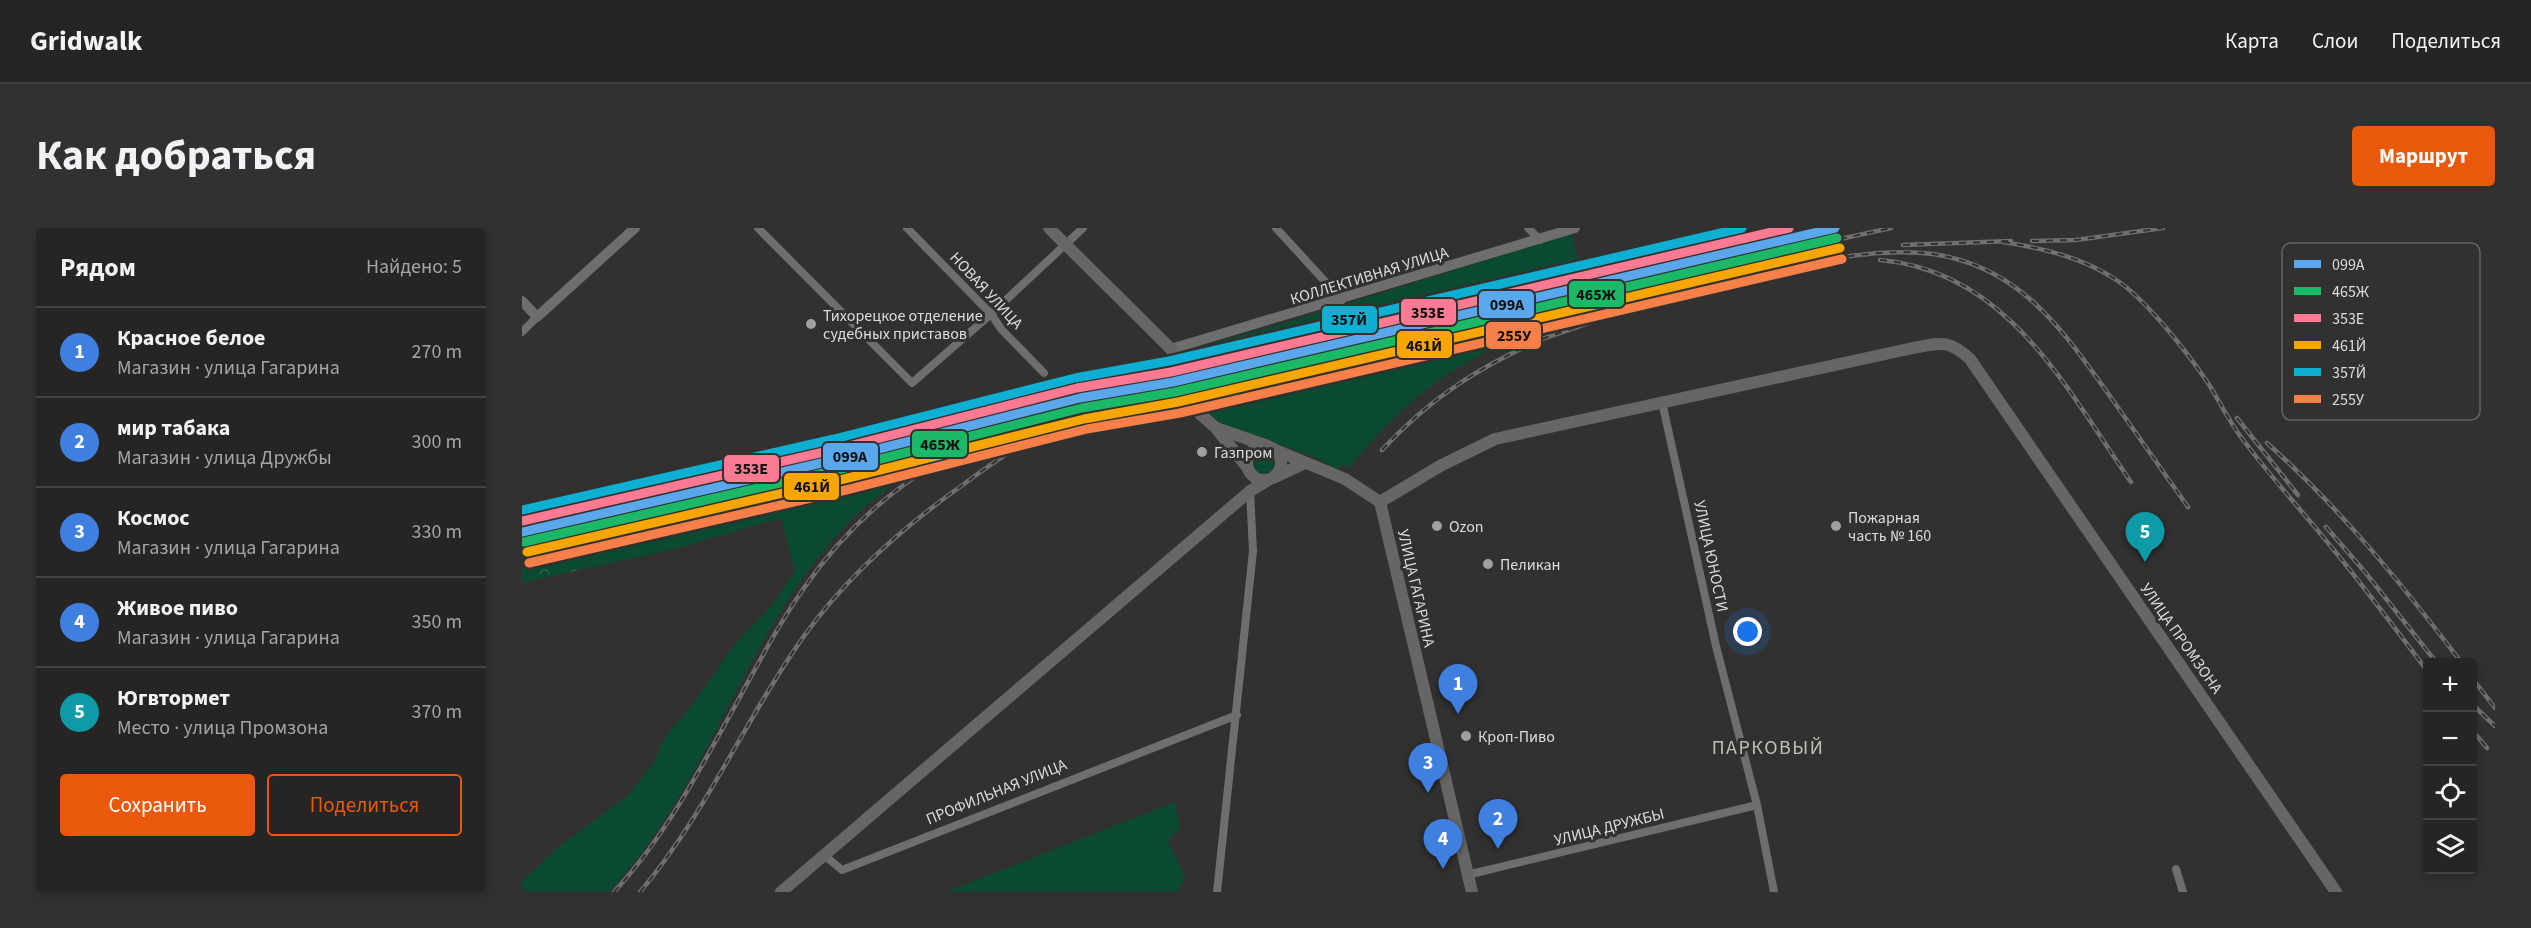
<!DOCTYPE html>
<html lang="ru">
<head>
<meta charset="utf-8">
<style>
  body { margin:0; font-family:"Source Sans 3",sans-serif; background:#323131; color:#f1f3f6 }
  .controls { position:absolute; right:18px; bottom:18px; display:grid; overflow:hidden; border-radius:6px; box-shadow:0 3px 9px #0003 }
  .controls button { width:54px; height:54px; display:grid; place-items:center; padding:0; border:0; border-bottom:2px solid #424241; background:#262524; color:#f1f3f6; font:30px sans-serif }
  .you { position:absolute; left:1226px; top:404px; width:21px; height:21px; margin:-15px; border:4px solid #fff; border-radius:50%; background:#1a73e8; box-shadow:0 0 0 9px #1a73e833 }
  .badge { display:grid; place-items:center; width:39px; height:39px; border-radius:50%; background:#ea580c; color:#fff; font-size:20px; font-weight:700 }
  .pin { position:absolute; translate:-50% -50px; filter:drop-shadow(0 2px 3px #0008) }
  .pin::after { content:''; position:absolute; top:32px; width:21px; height:18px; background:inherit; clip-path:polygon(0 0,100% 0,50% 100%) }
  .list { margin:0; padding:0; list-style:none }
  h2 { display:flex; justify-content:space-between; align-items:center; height:78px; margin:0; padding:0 24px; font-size:26px }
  h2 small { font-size:20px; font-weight:400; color:#a4a5a6 }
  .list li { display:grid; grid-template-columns:39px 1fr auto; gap:18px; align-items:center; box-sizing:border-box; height:90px; padding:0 24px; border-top:2px solid #424241 }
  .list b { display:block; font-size:22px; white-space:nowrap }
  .list p { margin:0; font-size:20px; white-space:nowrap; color:#a4a5a6 }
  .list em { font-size:20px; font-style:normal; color:#a4a5a6 }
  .actions { display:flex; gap:12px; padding:18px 24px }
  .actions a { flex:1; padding:14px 0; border:2px solid #ea580c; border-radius:6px; text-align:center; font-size:21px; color:#ea580c }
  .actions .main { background:#ea580c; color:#fff }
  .icon { flex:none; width:33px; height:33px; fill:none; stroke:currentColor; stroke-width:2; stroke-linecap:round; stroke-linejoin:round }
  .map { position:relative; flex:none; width:1973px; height:664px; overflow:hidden; border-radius:6px }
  header { display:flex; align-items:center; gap:36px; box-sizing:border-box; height:84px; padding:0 30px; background:#262524; border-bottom:2px solid #424241 }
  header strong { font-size:28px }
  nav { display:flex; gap:33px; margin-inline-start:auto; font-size:21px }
  .intro { display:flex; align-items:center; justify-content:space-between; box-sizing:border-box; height:144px; padding:0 36px }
  h1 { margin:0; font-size:42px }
  .button { padding:15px 27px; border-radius:6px; background:#ea580c; color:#fff; font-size:21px; font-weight:700 }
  main { display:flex; gap:36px; padding:0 36px }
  aside { flex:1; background:#262524; border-radius:6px; box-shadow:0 3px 9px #0003 }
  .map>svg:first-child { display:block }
</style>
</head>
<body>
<header>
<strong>Gridwalk</strong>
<nav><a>Карта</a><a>Слои</a><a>Поделиться</a></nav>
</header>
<div class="intro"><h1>Как добраться</h1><a class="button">Маршрут</a></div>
<main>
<aside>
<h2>Рядом<small>Найдено: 5</small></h2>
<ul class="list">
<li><span class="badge" style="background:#3f7fe0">1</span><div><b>Красное белое</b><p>Магазин · улица Гагарина</p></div><em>270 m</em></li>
<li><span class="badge" style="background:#3f7fe0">2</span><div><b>мир табака</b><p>Магазин · улица Дружбы</p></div><em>300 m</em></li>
<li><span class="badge" style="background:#3f7fe0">3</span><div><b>Космос</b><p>Магазин · улица Гагарина</p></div><em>330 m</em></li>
<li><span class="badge" style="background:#3f7fe0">4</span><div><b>Живое пиво</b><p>Магазин · улица Гагарина</p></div><em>350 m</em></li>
<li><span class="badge" style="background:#0f9aa8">5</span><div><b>Югвтормет</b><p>Место · улица Промзона</p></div><em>370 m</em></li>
</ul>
<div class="actions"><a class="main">Сохранить</a><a>Поделиться</a></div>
</aside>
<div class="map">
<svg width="1973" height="664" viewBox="0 0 1973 664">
  <defs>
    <pattern id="forest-crowns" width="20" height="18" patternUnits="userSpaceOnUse" patternTransform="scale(1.5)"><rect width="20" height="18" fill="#0a4a30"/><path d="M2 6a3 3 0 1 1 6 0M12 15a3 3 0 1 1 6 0" fill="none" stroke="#2d644d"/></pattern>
  </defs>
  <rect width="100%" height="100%" fill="#323130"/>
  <path fill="#0a4a30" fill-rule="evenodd" d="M1049,6L1062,50L790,112L667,143L662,130L664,125L673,120L762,95Z
    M1229,30C1127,67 1014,87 922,149C885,174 855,206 827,240L820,236L816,242L790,228L718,203L692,191L674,172L670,156Z
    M469,198C417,227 364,255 323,298C222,404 188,558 87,664H0V653L34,621L106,567L133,533L139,516L147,504L171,476L214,414L250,377L273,343L259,290L157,320L57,342L75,293ZM223,262L209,294L187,272Z
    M732 236a10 10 0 1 1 20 0a10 10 0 1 1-20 0Z
    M653,574L658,600L646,613L663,648L656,664H424Z"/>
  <path fill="url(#forest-crowns)" d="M224,261L213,282L209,295L191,290L187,272Z
    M75,293L57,342L0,355V311Z"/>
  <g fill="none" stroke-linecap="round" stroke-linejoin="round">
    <path stroke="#6e6e6d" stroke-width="8" d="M236,0L390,155L469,86L561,0
      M385,0L469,86L480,102L522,145
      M754,0L820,72
      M1006,0L1018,12
      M0,104L15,89
      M1140,174L1194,418L1235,577L1252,664
      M302,627L320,642L715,487
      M1654,641L1661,664
      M945,647L1235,577
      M695,664L731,323L728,263"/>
    <path stroke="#6e6e6d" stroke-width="10" d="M0,73L15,89L113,0
      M649,121L1053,0"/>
    <path stroke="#686664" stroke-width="12" d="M527,0L649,121L660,139L670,174L678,186L693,199L725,239
      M694,200L746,218
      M725 235a17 17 0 1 1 34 0a17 17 0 1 1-34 0Z
      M751,221L823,251L858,274
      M751,250L783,235
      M858,274L918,238L973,211L1391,120C1419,115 1426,111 1448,131L1814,664
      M858,274L950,664
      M259,664L728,263L748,251"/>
    <g stroke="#706f6e" stroke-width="4.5">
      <path id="rail" d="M1510,13L1554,12L1641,0
        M1304,14L1369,0
        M1481,14C1521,20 1562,30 1596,53C1626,74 1665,124 1686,155C1698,174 1708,195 1722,213C1745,244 1772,274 1797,304C1835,349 1870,396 1906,444
        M1381,17L1489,13
        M1298,32C1335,27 1373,21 1411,26C1500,39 1542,104 1590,171C1615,207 1641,243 1666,279
        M1358,32C1486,43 1544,160 1609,254
        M1254,37L1304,26
        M777,119L1228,14L1266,0
        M1715,190L1776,267
        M1745,215C1818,280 1880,356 1939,434
        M860,222C908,170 958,138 1023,110L1278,22
        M1804,299L1843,344L1914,434
        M1950,450L1973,480
        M1950,476L1973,498
        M1950,502L1965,520
        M92,664C143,609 177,543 213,478C235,438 256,397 282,360C358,250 463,197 590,168
        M118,664C184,586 223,491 282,408C325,348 381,299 442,256C469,236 496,217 526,202C554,188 584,177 614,167L1312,6"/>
    </g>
    <use href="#rail" stroke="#33312f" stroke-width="2" stroke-dasharray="7" stroke-linecap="butt"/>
    <g stroke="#33312f" stroke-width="14">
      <path id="rail-1" d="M0,304L317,231L558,170L651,154L1313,0"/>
    </g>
    <g stroke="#33312f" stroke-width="14">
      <path id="rail-2" d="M2,314L319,241L560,180L653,164L1315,10"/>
    </g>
    <g stroke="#33312f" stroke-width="14">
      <path id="rail-3" d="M0,293L315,221L555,160L649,144L1267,0"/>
    </g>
    <g stroke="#33312f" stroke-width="14">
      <path id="rail-4" d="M5,324L322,251L562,191L656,174L1318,20"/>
    </g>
    <g stroke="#33312f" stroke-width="14">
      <path id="rail-5" d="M0,282L312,211L553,150L647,133L1220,0"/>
    </g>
    <g stroke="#33312f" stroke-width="14">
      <path id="rail-6" d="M7,335L324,262L565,201L658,185L1320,31"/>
    </g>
    <use href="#rail-1" stroke="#5aa8eb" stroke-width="9"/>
    <use href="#rail-2" stroke="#1ab867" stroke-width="9"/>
    <use href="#rail-3" stroke="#fe7a93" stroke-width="9"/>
    <use href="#rail-4" stroke="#f7a600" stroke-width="9"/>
    <use href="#rail-5" stroke="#0dafd3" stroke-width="9"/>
    <use href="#rail-6" stroke="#f78048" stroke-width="9"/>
  </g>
  <g fill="#a1a09f" stroke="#33312f" stroke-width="2">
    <circle cx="289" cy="96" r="6"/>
    <circle cx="680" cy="224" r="6"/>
    <circle cx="915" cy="298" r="6"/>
    <circle cx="1314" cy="298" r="6"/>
    <circle cx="966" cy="336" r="6"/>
    <circle cx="944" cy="508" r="6"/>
  </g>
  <g text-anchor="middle" stroke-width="6" stroke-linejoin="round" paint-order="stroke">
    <g font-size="16" fill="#dddcdb" stroke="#33312f">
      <text transform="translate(847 47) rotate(-17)" y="6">КОЛЛЕКТИВНАЯ УЛИЦА</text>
      <text transform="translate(465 62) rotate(47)" y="6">НОВАЯ УЛИЦА</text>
      <text transform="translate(1190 328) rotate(78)" y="6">УЛИЦА ЮНОСТИ</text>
      <text transform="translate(895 360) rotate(77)" y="6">УЛИЦА ГАГАРИНА</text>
      <text transform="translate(1660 410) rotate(55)" y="6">УЛИЦА ПРОМЗОНА</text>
      <text transform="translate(474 563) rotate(-22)" y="6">ПРОФИЛЬНАЯ УЛИЦА</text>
      <text transform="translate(1087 598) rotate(-14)" y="6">УЛИЦА ДРУЖБЫ</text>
    </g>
    <g font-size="16" fill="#dddcdb" stroke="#33312f" text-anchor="start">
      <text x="301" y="93">Тихорецкое отделение<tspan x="301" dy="18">судебных приставов</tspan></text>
      <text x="692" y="230">Газпром</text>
      <text x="1326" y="295">Пожарная<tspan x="1326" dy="18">часть № 160</tspan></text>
      <text x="927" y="304">Ozon</text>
      <text x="978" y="342">Пеликан</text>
      <text x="956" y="514">Кроп-Пиво</text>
    </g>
    <g font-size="20" letter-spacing="1.5" fill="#c1bfbc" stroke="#33312f">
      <text x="1246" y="526">ПАРКОВЫЙ</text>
    </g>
  </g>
  <rect x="1760" y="15" width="198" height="177" rx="9" fill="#33312f" stroke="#666463" stroke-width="1.5"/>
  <rect x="1772" y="32" width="27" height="8" fill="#5aa8eb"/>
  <rect x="1772" y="59" width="27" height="8" fill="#1ab867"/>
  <rect x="1772" y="86" width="27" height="8" fill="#fe7a93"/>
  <rect x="1772" y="113" width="27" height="8" fill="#f7a600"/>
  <rect x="1772" y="140" width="27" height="8" fill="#0dafd3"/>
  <rect x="1772" y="167" width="27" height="8" fill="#f78048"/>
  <g font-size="16" fill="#dddcdb">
    <text x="1810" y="42">099А</text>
    <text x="1810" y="69">465Ж</text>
    <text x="1810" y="96">353Е</text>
    <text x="1810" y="123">461Й</text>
    <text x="1810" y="150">357Й</text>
    <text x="1810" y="177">255У</text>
  </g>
  <g stroke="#33312f" stroke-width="2">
    <rect x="1046" y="52" width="57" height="28" rx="6" fill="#1ab867"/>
    <rect x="956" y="62" width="57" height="29" rx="6" fill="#5aa8eb"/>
    <rect x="878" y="70" width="57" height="28" rx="6" fill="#fe7a93"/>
    <rect x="799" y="77" width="57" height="29" rx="6" fill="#0dafd3"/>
    <rect x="963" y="93" width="57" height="29" rx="6" fill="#f78048"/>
    <rect x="874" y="102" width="57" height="29" rx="6" fill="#f7a600"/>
    <rect x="389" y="202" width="57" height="28" rx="6" fill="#1ab867"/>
    <rect x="300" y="214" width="57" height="29" rx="6" fill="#5aa8eb"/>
    <rect x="201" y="226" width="57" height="29" rx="6" fill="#fe7a93"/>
    <rect x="261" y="244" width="57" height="29" rx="6" fill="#f7a600"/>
  </g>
  <g font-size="16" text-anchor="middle" font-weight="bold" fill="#111">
    <text x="1074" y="72">465Ж</text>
    <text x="985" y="82">099А</text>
    <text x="906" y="90">353Е</text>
    <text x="827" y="97">357Й</text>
    <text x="992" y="113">255У</text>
    <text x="902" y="123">461Й</text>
    <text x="418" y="222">465Ж</text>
    <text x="328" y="234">099А</text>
    <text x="229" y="246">353Е</text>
    <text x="290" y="264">461Й</text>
  </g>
</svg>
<div class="controls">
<button>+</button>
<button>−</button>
<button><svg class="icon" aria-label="locate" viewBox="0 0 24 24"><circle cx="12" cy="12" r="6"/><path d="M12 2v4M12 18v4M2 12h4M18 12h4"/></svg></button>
<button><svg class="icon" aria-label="layers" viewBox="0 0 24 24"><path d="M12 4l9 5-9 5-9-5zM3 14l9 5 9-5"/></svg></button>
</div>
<div class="you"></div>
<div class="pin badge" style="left:936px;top:486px;background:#3f7fe0">1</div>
<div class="pin badge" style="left:976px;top:621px;background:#3f7fe0">2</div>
<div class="pin badge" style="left:906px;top:565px;background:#3f7fe0">3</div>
<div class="pin badge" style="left:921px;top:641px;background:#3f7fe0">4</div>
<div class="pin badge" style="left:1623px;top:334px;background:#0f9aa8">5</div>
</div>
</main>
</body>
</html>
